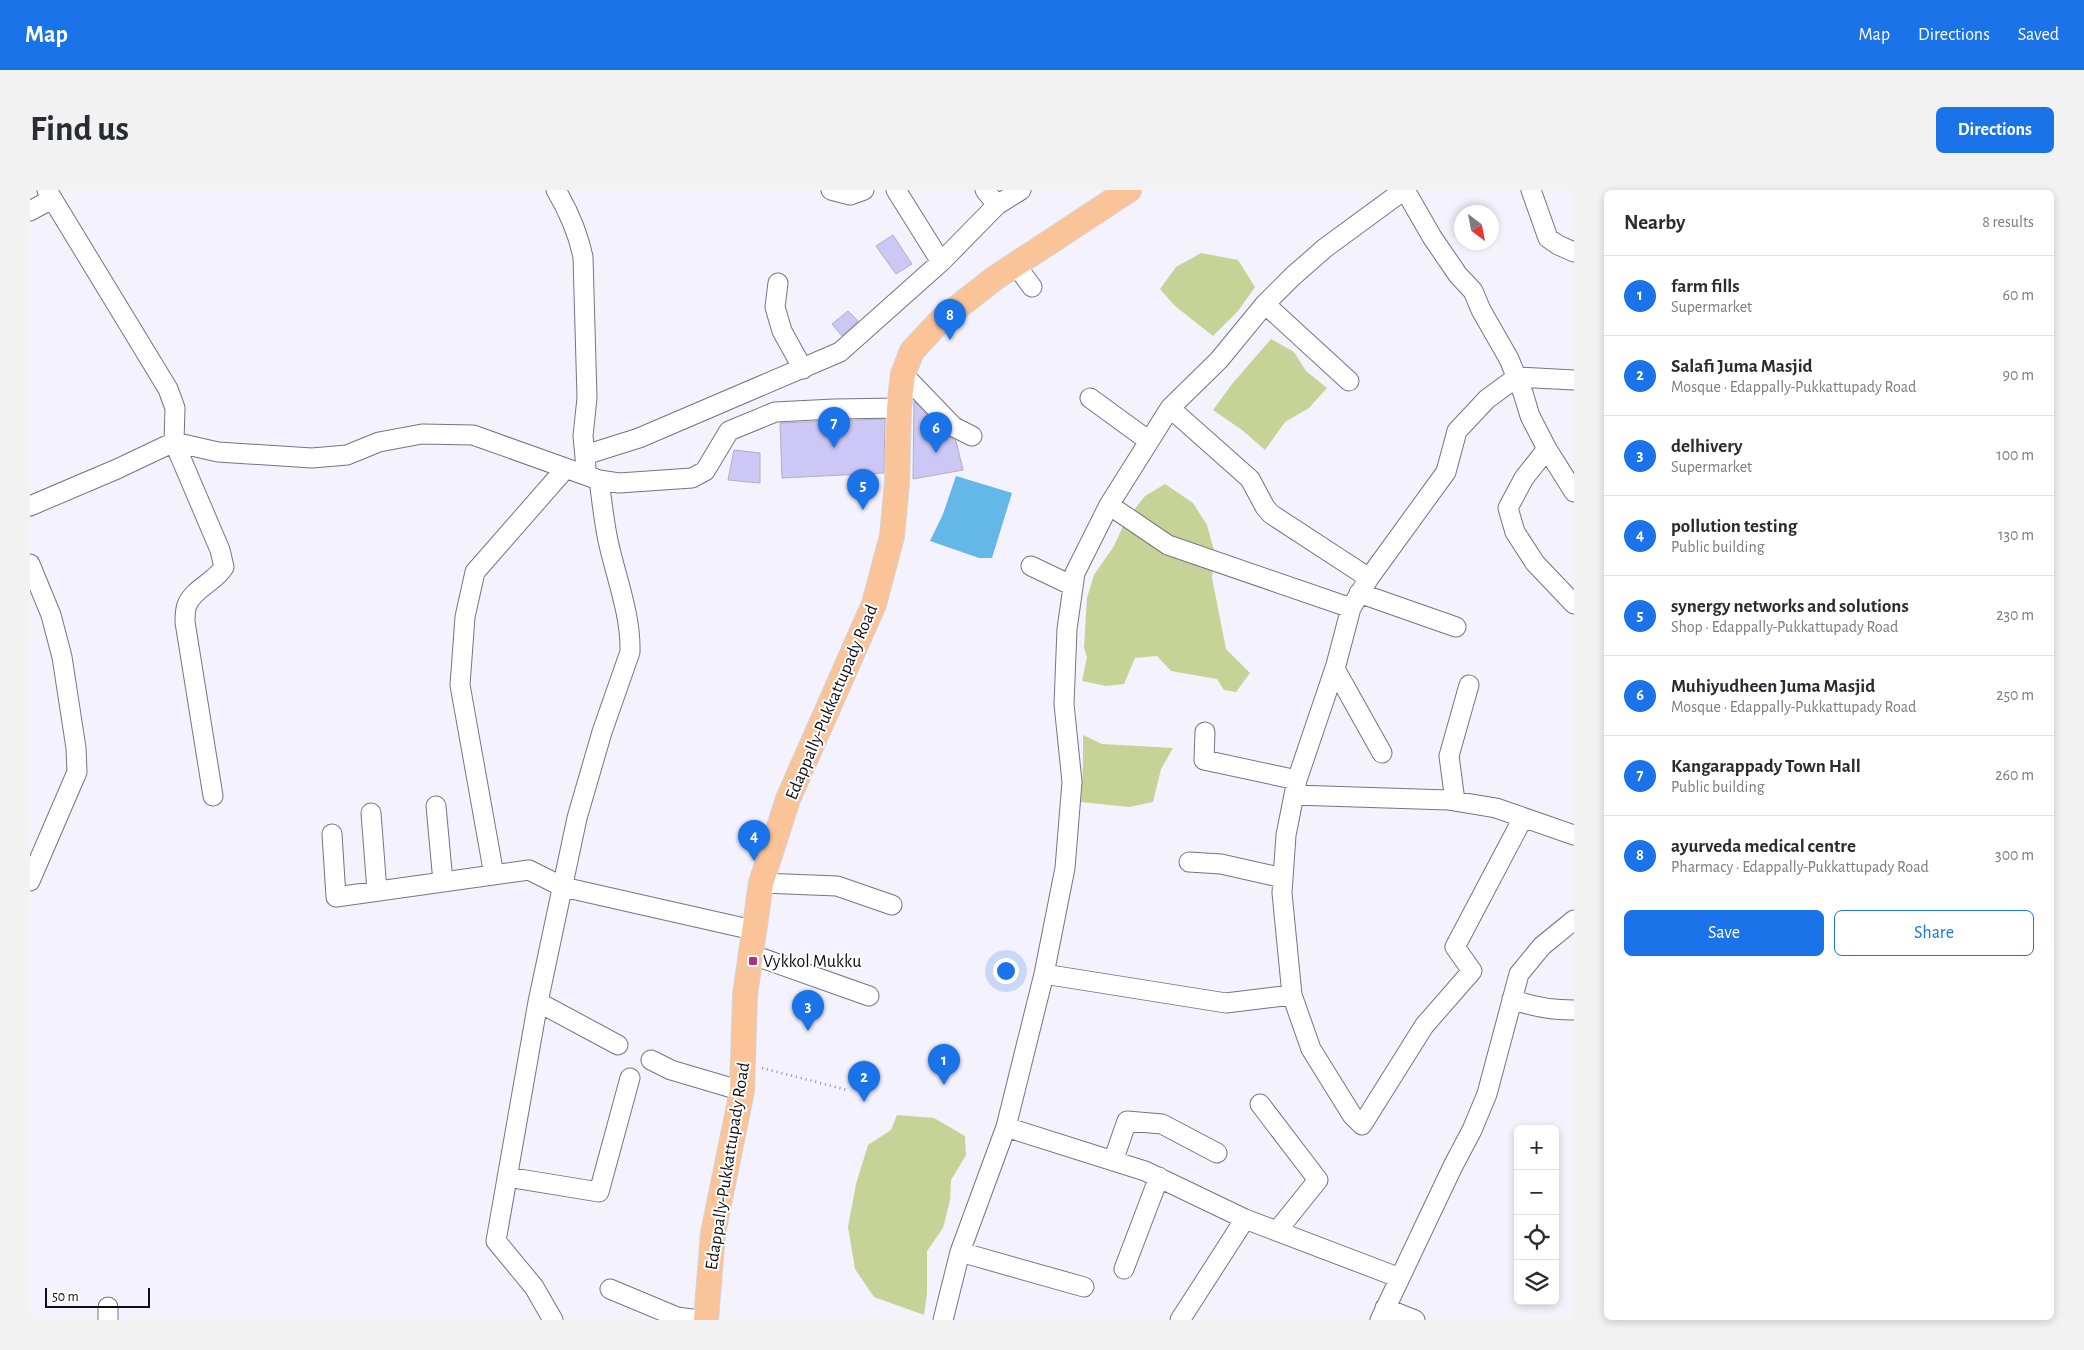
<!DOCTYPE html>
<html lang="en">
<head>
<meta charset="utf-8">
<style>
  body { margin:0; font-family:"Alegreya Sans",sans-serif; background:#f2f2f3; color:#2b2b33 }
  .controls { position:absolute; right:15px; bottom:15px; display:grid; overflow:hidden; border-radius:8px; box-shadow:0 2px 8px #0003 }
  .controls button { width:45px; height:45px; display:grid; place-items:center; padding:0; border:0; border-bottom:1px solid #e1e1e2; background:#fff; color:#2b2b33; font:25px sans-serif }
  .compass { position:absolute; left:1424px; top:15px; width:45px; height:45px; border-radius:50%; background:#fff; box-shadow:0 2px 8px #0003; rotate:148deg }
  .scale { position:absolute; left:15px; bottom:12px; width:105px; box-sizing:border-box; padding-left:5px; border:2px solid #0e0d12; border-top:0; font-size:14px; line-height:18px; white-space:nowrap; color:#0e0d12; -webkit-text-stroke:4px #fff; paint-order:stroke }
  .you { position:absolute; left:975px; top:780px; width:18px; height:18px; margin:-12px; border:4px solid #fff; border-radius:50%; background:#1a73e8; box-shadow:0 0 0 8px #1a73e833 }
  .badge { display:grid; place-items:center; width:32px; height:32px; border-radius:50%; background:#1a73e8; color:#fff; font-size:16px; font-weight:700 }
  .pin { position:absolute; translate:-50% -41px; filter:drop-shadow(0 1px 2px #0008) }
  .pin::after { content:''; position:absolute; top:26px; width:18px; height:15px; background:inherit; clip-path:polygon(0 0,100% 0,50% 100%) }
  .list { margin:0; padding:0; list-style:none }
  h2 { display:flex; justify-content:space-between; align-items:center; height:65px; margin:0; padding:0 20px; font-size:21px }
  h2 small { font-size:16px; font-weight:400; color:#7c7c81 }
  .list li { display:grid; grid-template-columns:32px 1fr auto; gap:15px; align-items:center; box-sizing:border-box; height:80px; padding:0 20px; border-top:1px solid #e1e1e2 }
  .list b { display:block; font-size:19px; white-space:nowrap }
  .list p { margin:0; font-size:16px; white-space:nowrap; color:#7c7c81 }
  .list em { font-size:16px; font-style:normal; color:#7c7c81 }
  .actions { display:flex; gap:10px; padding:15px 20px }
  .actions a { flex:1; padding:11px 0; border:1px solid #1a73e8; border-radius:8px; text-align:center; font-size:18px; color:#1a73e8 }
  .actions .main { background:#1a73e8; color:#fff }
  .icon { flex:none; width:28px; height:28px; fill:none; stroke:currentColor; stroke-width:2; stroke-linecap:round; stroke-linejoin:round }
  .map { position:relative; flex:none; width:1544px; height:1130px; overflow:hidden; border-radius:8px }
  header { display:flex; align-items:center; gap:30px; box-sizing:border-box; height:70px; padding:0 25px; background:#1a73e8; color:#fff }
  header strong { font-size:24px }
  nav { display:flex; gap:28px; margin-inline-start:auto; font-size:18px }
  .intro { display:flex; align-items:center; justify-content:space-between; box-sizing:border-box; height:120px; padding:0 30px }
  h1 { margin:0; font-size:35px }
  .button { padding:12px 22px; border-radius:8px; background:#1a73e8; color:#fff; font-size:18px; font-weight:700 }
  main { display:flex; gap:30px; padding:0 30px }
  aside { flex:1; background:#fff; border-radius:8px; box-shadow:0 2px 8px #0003 }
  .map>svg:first-child { display:block }
</style>
</head>
<body>
<header>
<strong>Map</strong>
<nav><a>Map</a><a>Directions</a><a>Saved</a></nav>
</header>
<div class="intro"><h1>Find us</h1><a class="button">Directions</a></div>
<main>
<div class="map">
<svg width="1544" height="1130" viewBox="0 0 1544 1130">
  <rect width="100%" height="100%" fill="#f3f2fd"/>
  <path fill="#c7d297" d="M1171,63L1208,70L1225,97L1208,121L1183,146L1145,116L1130,99L1146,77Z
    M1241,149L1264,162L1276,181L1297,198L1279,218L1255,232L1235,260L1212,240L1183,220L1202,194Z
    M1135,294L1163,313L1177,335L1185,364L1182,388L1196,459L1220,483L1206,502L1194,500L1187,489L1141,481L1127,466L1105,468L1094,494L1076,496L1052,491L1057,467L1054,458L1057,408L1064,385L1084,356L1096,330L1115,306Z
    M1053,545L1072,554L1143,558L1131,579L1123,612L1099,617L1051,612L1053,573Z
    M867,925L904,928L935,946L936,965L921,990L920,1010L913,1038L897,1061V1103L894,1125L844,1107L825,1079L818,1037L826,994L838,955L861,940Z"/>
  <path fill="#63b8e7" d="M926,286L982,303L962,368H949L900,351L913,324Z"/>
  <path fill="#ccc7f5" stroke="#b1afc0" d="M863,45L882,74L866,84L846,56Z
    M818,121L828,131L812,146L802,134Z
    M884,211L916,245L926,251L933,280L883,289Z
    M855,229L854,283L752,288L750,233Z
    M704,260L730,263V293L698,290Z"/>
  <g fill="none" stroke-linecap="round" stroke-linejoin="round">
    <g stroke="#767484" stroke-width="21">
      <path id="minor" d="M17,0L138,199L145,218L144,252L190,360L194,377C185,392 163,399 157,415C155,420 155,426 155,432L183,606
        M526,0C539,22 548,43 553,67L557,208L553,246L556,278
        M801,0L820,5L834,0
        M866,0L911,72
        M955,0L967,15
        M1375,0L1402,47L1428,85L1443,101L1451,120L1479,169L1493,203L1500,226L1517,259L1544,302
        M1501,0L1518,48L1528,55L1544,62
        M0,21L22,9
        M985,74L1002,97
        M748,93L745,117L752,141L773,179
        M1235,114L1319,191
        M873,184L924,237L942,246
        M1060,208L1119,251
        M1140,218L1220,289L1235,317L1241,324L1339,388
        M1517,259L1494,288L1478,318L1485,342L1505,373L1544,414
        M555,265L609,248L810,162L911,72L967,15L991,0
        M1079,315L1138,355L1321,418
        M0,316L87,279L144,252L188,262L282,268L317,265L349,252L392,244L443,245L569,290L589,293L662,288L675,281L699,241L745,222L804,219L869,218
        M0,374L21,425L32,467L46,558L47,582L0,691
        M1001,376L1043,396
        M1329,403L1426,437
        M1305,479L1352,563
        M1175,542L1174,570L1267,590
        M1264,605L1418,610L1466,618L1544,645
        M1425,611L1419,566L1439,495
        M406,616L413,692
        M341,623L347,701
        M1493,628L1425,757L1442,781L1394,836L1332,935L1322,925L1281,859L1262,805L1252,703L1256,645L1267,590L1306,475L1321,418L1339,388L1416,282L1427,241L1457,209L1487,187L1544,190
        M302,644L306,707L499,680L533,697L723,740
        M1159,672L1191,674L1253,688
        M464,685L430,495L435,427L445,382L536,278
        M731,693L807,696L862,715
        M720,764L839,806
        M1014,784L1196,813L1262,805
        M1482,809C1502,817 1523,820 1544,820
        M508,812L588,855
        M621,870L641,880L712,901
        M1230,914L1288,990L1247,1041
        M976,937L1115,981L1215,1029L1370,1088
        M1083,971L1097,931L1132,934L1187,963
        M477,987L569,1002L600,888
        M930,1062L1054,1097
        M1094,1079L1129,987
        M580,1099L647,1127L669,1130
        M1355,1118L1385,1130
        M78,1130V1117
        M523,1130L504,1097L466,1051L508,812L547,628L572,542L600,462C601,426 587,390 579,355C574,334 572,311 569,290
        M913,1130L930,1062L976,937L1014,784L1035,678L1042,592L1034,514L1037,439L1045,383L1079,315L1140,218L1189,170L1235,114L1263,86L1295,58L1374,0
        M1150,1130L1215,1029
        M1350,1130L1423,976L1442,940L1457,904L1489,784L1512,756L1544,730"/>
    </g>
    <g stroke="#d4d3d4" stroke-width="26">
      <path id="major" d="M676,1130L683,1043L712,901L715,805L731,693L758,609L844,414L862,346L867,293L869,218L873,184L882,161L910,131L965,88L1099,0"/>
    </g>
    <path stroke="#8f8e97" stroke-width="2.5" stroke-dasharray="1 4" stroke-linecap="butt" d="M732,878L817,900"/>
    <use href="#minor" stroke="#fff" stroke-width="19"/>
    <use href="#major" stroke="#fbc498" stroke-width="24"/>
  </g>
  <rect fill="#b0307b" stroke="#fff" stroke-width="2" x="718" y="766" width="10" height="10" rx="2.5"/>
  <g text-anchor="middle" stroke-width="4" stroke-linejoin="round" paint-order="stroke">
    <g font-size="18" fill="#0e0d12" stroke="#fff">
      <text transform="translate(801 512) rotate(-67)" y="6">Edappally-Pukkattupady Road</text>
      <text transform="translate(697 976) rotate(-81)" y="6">Edappally-Pukkattupady Road</text>
    </g>
    <g font-size="18" fill="#0e0d12" stroke="#fff" text-anchor="start">
      <text x="733" y="777">Vykkol Mukku</text>
    </g>
  </g>
</svg>
<div class="controls">
<button>+</button>
<button>−</button>
<button><svg class="icon" aria-label="locate" viewBox="0 0 24 24"><circle cx="12" cy="12" r="6"/><path d="M12 2v4M12 18v4M2 12h4M18 12h4"/></svg></button>
<button><svg class="icon" aria-label="layers" viewBox="0 0 24 24"><path d="M12 4l9 5-9 5-9-5zM3 14l9 5 9-5"/></svg></button>
</div>
<svg class="compass" viewBox="-18 -18 36 36"><path d="M0-13l5 13h-10z" fill="#e53935"/><path d="M0 13l5-13h-10z" fill="#7c7c81"/></svg>
<div class="scale">50 m</div>
<div class="you"></div>
<div class="pin badge" style="left:914px;top:895px">1</div>
<div class="pin badge" style="left:834px;top:912px">2</div>
<div class="pin badge" style="left:778px;top:841px">3</div>
<div class="pin badge" style="left:724px;top:671px">4</div>
<div class="pin badge" style="left:833px;top:320px">5</div>
<div class="pin badge" style="left:906px;top:263px">6</div>
<div class="pin badge" style="left:804px;top:258px">7</div>
<div class="pin badge" style="left:920px;top:150px">8</div>
</div>
<aside>
<h2>Nearby<small>8 results</small></h2>
<ul class="list">
<li><span class="badge">1</span><div><b>farm fills</b><p>Supermarket</p></div><em>60 m</em></li>
<li><span class="badge">2</span><div><b>Salafi Juma Masjid</b><p>Mosque · Edappally-Pukkattupady Road</p></div><em>90 m</em></li>
<li><span class="badge">3</span><div><b>delhivery</b><p>Supermarket</p></div><em>100 m</em></li>
<li><span class="badge">4</span><div><b>pollution testing</b><p>Public building</p></div><em>130 m</em></li>
<li><span class="badge">5</span><div><b>synergy networks and solutions</b><p>Shop · Edappally-Pukkattupady Road</p></div><em>230 m</em></li>
<li><span class="badge">6</span><div><b>Muhiyudheen Juma Masjid</b><p>Mosque · Edappally-Pukkattupady Road</p></div><em>250 m</em></li>
<li><span class="badge">7</span><div><b>Kangarappady Town Hall</b><p>Public building</p></div><em>260 m</em></li>
<li><span class="badge">8</span><div><b>ayurveda medical centre</b><p>Pharmacy · Edappally-Pukkattupady Road</p></div><em>300 m</em></li>
</ul>
<div class="actions"><a class="main">Save</a><a>Share</a></div>
</aside>
</main>
</body>
</html>
